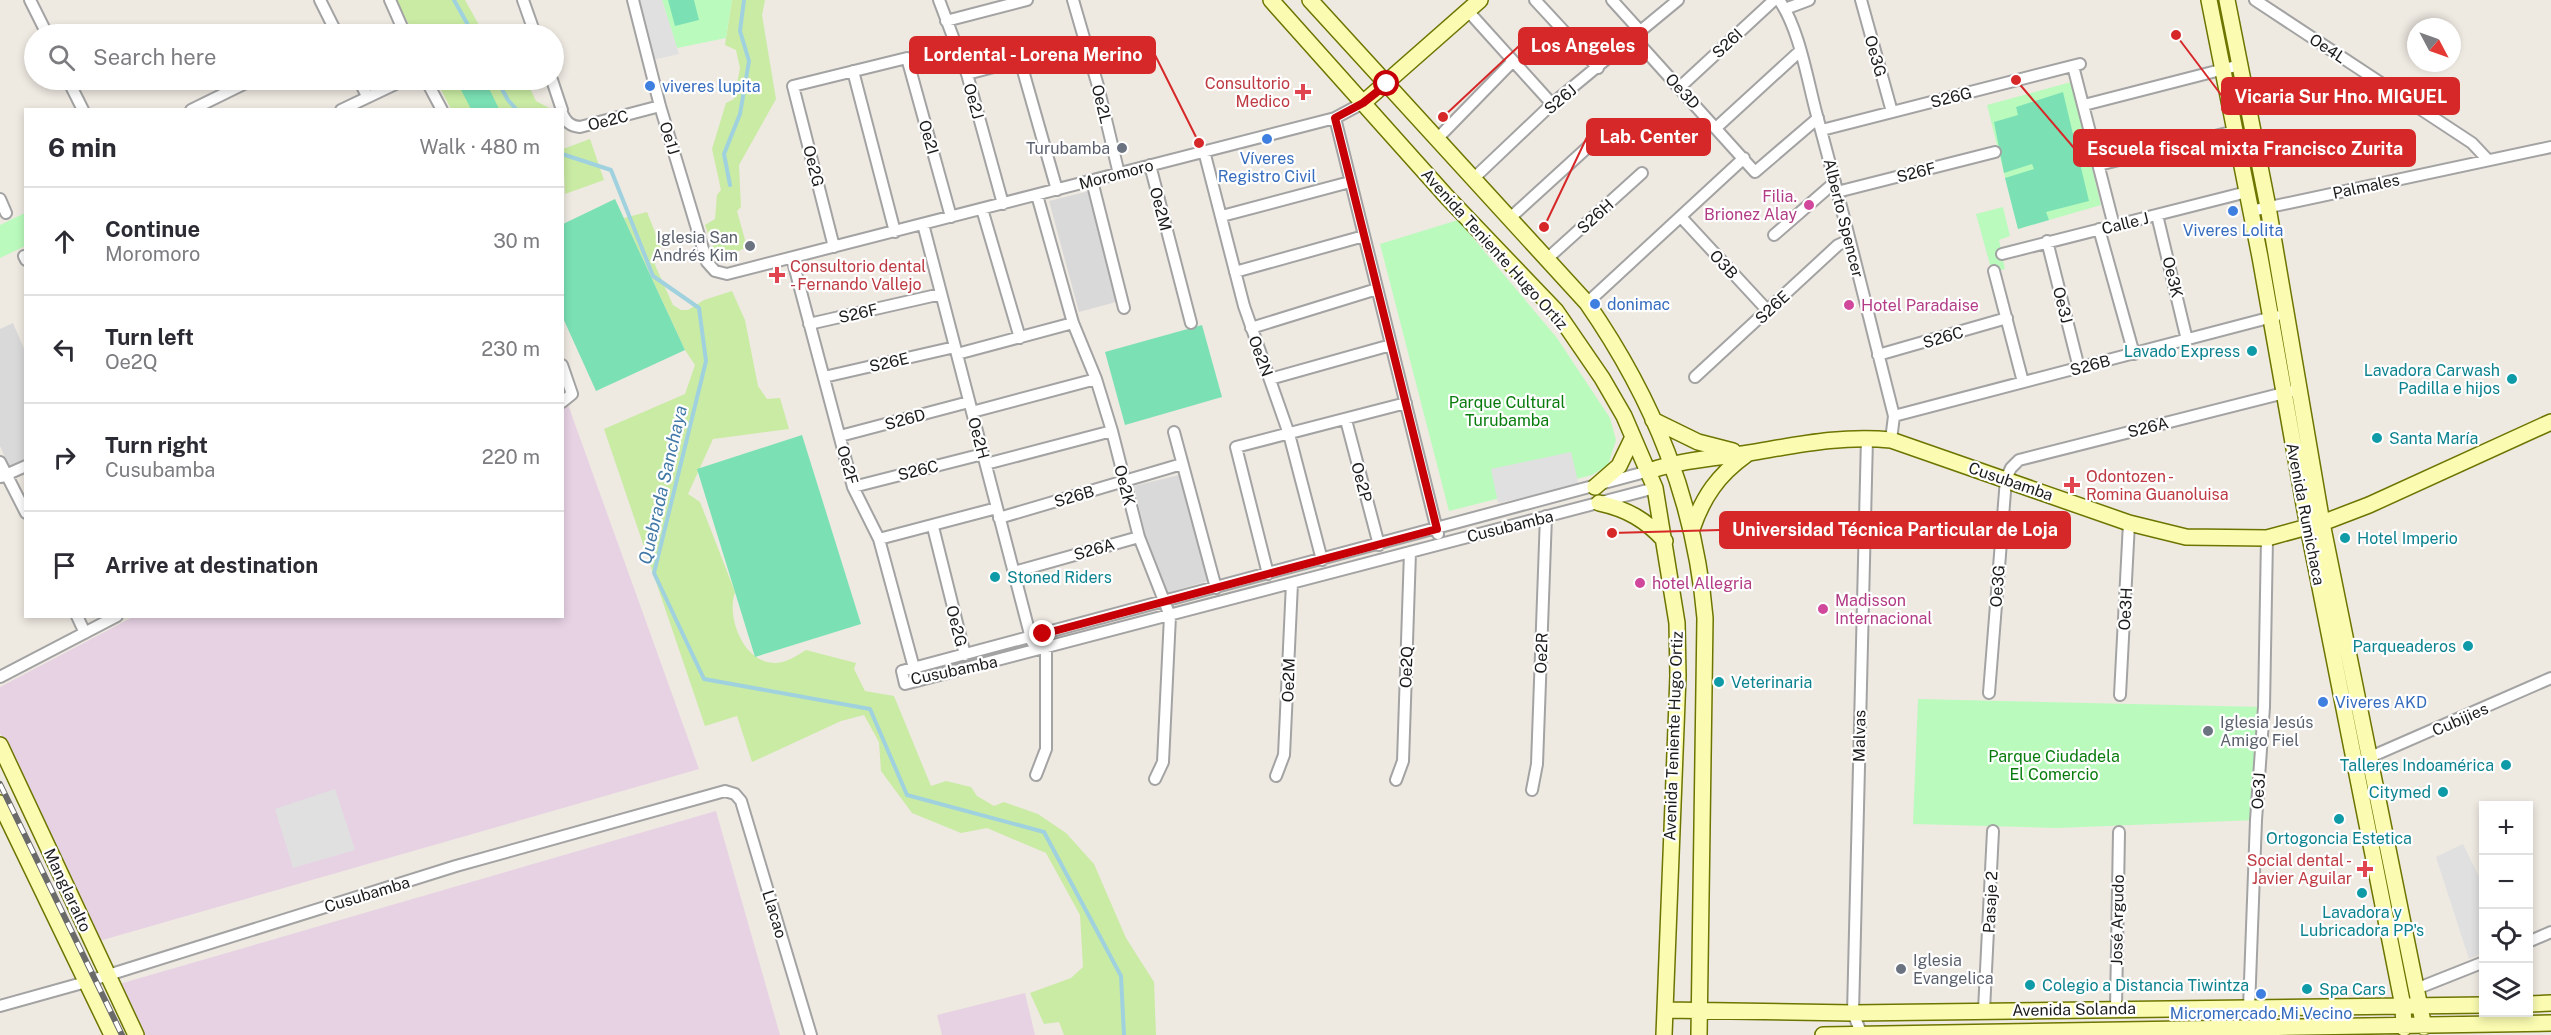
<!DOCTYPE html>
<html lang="en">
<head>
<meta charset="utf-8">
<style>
  body { margin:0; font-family:"Public Sans",sans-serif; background:#f2f2f3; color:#2b2b33 }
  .controls { position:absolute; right:18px; bottom:18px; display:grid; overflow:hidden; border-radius:0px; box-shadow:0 3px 9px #0003 }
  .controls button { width:54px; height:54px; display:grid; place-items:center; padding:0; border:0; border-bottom:2px solid #e1e1e2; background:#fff; color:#2b2b33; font:30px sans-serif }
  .compass { position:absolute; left:2407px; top:18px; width:54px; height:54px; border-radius:50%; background:#fff; box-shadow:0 3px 9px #0003; rotate:131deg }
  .stop { position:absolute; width:18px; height:18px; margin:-14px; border:4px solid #c70008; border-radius:50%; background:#fff }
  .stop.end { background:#c70008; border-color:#fff; box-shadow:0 2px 6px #0008 }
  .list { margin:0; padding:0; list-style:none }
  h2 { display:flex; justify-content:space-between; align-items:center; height:78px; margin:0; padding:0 24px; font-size:26px }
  h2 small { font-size:20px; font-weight:400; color:#7c7c81 }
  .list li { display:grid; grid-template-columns:39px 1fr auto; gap:18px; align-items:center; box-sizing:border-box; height:108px; padding:0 24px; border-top:2px solid #e1e1e2 }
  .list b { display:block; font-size:22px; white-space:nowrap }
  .list p { margin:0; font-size:20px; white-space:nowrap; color:#7c7c81 }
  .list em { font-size:20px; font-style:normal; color:#7c7c81 }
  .icon { flex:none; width:33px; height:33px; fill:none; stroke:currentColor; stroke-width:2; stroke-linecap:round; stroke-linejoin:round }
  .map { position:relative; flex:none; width:2551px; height:1035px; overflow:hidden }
  .search { position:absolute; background:#fff; box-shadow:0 3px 9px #0003; left:24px; top:24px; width:540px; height:66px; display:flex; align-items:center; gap:15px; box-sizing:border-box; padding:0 21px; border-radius:33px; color:#7c7c81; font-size:22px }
  .panel { position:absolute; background:#fff; box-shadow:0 3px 9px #0003; left:24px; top:108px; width:540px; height:510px; border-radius:0px }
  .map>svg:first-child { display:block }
</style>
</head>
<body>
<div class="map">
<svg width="2551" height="1035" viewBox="0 0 2551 1035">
  <rect width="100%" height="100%" fill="#eee9e1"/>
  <path fill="#dad9d9" d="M1089,191L1116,302L1079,312L1049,201Z
    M13,323L25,351L26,460L9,467L0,446V329Z
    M1179,475L1208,581L1160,595L1134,486Z"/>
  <path fill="#e7d2e4" d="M567,402L699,769L99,941L0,733V687L133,617L562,616V405Z
    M716,811L780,1035H132L109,987Z
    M1025,993L1035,1035H942L937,1015Z"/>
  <path fill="#caeba4" d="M396,0H465L484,34H414Z
    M732,0H765L762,15L776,99L739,165L741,207L737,211L747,247L730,255L715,252L705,225L715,219L717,195L721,190L712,149L726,103L734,99L740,68L736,50L725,45Z
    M436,80H526L536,101L551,109H451Z
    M590,139L604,180L565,194L563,149Z
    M647,212L661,247L655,265L673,305L681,310H688L704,300L732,291L745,320L758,386L767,399L780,398L789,429L713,439L688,494L700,502L735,592C726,618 744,664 776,663C788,662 796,656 806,650L856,663L854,669L865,691L894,696L931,786L946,781L971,787L977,796L994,806L1004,802L1038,814L1066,833L1094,864L1126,938L1154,982L1156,1035H1064L1059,1022L1044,1024L1030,993L1071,978L1083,967L1080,915L1046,853L987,828L961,833L912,813L881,771L879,742L864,715L841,721L752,762L737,716L705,726L604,429L685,394L695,365L685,350L624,218Z"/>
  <path fill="#bafbbd" d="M662,0H732L726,38L677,48Z
    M2071,82L2101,205L2018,229L1987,105Z
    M2003,207L2010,236L1999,240L2005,269L1992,272L1976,214Z
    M25,213V246L0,258V225Z
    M1458,220L1557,338L1610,418L1616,440L1608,465L1592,475L1449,511L1380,244Z
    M1918,699L2263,707L2256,820L2057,828L1913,824Z"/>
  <path fill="#7be1b5" d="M668,0H694L699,20L675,26Z
    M477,80H485L499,109H471L460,88Z
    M2063,92L2089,201L2046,212L2049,220L2018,229L2005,178L2034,169L2032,164L2004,173L1994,122L2018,115L2016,107Z
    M615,199L685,350L596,391L563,318V224Z
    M1202,325L1222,397L1125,425L1105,352Z
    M802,435L861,624L755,657L697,469Z"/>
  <path fill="#e0e0e0" d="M633,0H662L679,54L648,61Z
    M1571,452L1579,486L1498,503L1491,469Z
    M335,789L355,850L293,868L275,809Z
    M2463,844L2484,887L2483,953L2469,959L2436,857Z"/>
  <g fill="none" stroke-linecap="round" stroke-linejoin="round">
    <path stroke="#9fd2de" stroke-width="4" d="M454,0L473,34
      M497,80L508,100L517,110
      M562,154L611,170L653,276L699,308L706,361L654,573L704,679L870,709L907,795L1044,832L1121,976L1124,1035
      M730,185L724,154L740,114L749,61L740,31L744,0"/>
    <g stroke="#a3a3a3" stroke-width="14">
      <path id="street" d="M30,0L47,34
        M320,0L337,34
        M390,0L405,34
        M523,0L535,34
        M633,0L660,106L707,262L715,271L727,274L1335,118L1363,103
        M939,0L967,74L1003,204
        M1073,0L1098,86L1119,174
        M1535,0L1598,68
        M1612,0L1641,32
        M1779,0C1799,28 1807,78 1816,112C1844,213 1868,314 1894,416L1891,440
        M1861,0L1892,112
        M2255,0L2472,143L2488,160
        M1785,9L1809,0
        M1468,11L1552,104
        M946,21L1027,0
        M1634,38L1755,172L1818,118
        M1020,60L1057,190
        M2073,66L2114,226
        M853,71L895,232
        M967,74L1084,43
        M68,80L83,110
        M359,80L367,96
        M426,80L442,110
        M552,80L562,110
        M1680,87L1774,0
        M2084,105L2240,65
        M191,110L252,80
        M341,110L404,80
        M562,113C566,122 570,126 580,127L660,106
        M1335,118L1438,534
        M1717,127L1800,51
        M1822,130L2080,64
        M1437,139L1513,61
        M1204,151L1244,306L1289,434L1322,560
        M1150,165L1191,323
        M2099,165L2235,131
        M1473,179L1552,104L1678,0
        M1092,181L1124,308
        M1837,192L1995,152
        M1037,195L1073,323L1096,379L1112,431L1139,537L1170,616L1163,762L1155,779
        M0,199L6,213
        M982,209L1020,338
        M2251,211L2551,147
        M2157,215L2187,340
        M1222,216L1350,182
        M1681,217L1768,311
        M1510,218L1589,146
        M923,224L1032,642
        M2099,229L2134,354
        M1774,235L1835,182
        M2047,241L2079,368
        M834,247L793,86L907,58L951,217
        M2002,254L2247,192
        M24,256L26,260
        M792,258L853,487L879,539L914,668
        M1548,258L1642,173
        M1994,271L2023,382
        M1235,272L1364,236
        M1587,303L1744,158
        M809,324L941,294
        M1251,328L1377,289
        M957,354L1073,323
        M1878,355L2007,318
        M562,365L572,394L562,402
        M824,377L955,347
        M1695,377L1838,245L1849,240
        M1270,379L1391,345
        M972,412L1096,379
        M1894,416L2276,316
        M1346,420L1379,545
        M1174,432L1216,588
        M840,436L969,402
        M0,462L26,513
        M986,464L1112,431
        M1649,471L902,671L905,684L1655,488
        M1,477L26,466
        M853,487L983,454
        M999,518L1182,464
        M933,527L965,655
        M879,539L997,508
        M1014,572L1139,537
        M1268,574L1236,447L1406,403
        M77,616L85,633
        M0,677L117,616
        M1989,693L2006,479L2011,468L2019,460L2300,389
        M2120,695L2129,523
        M2368,758L2551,678
        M1036,775L1046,749V643
        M1276,776L1284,755L1292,583
        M1396,780L1403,761L1410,552
        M1532,790L1537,764L1546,516
        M2528,942L2551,932
        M2416,989L2484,962
        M0,1006L86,982L456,866L725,791L735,794L741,801L811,1035
        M2116,1008L2119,832
        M2249,1008L2256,820L2264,707L2267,538
        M1984,1010L1993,831
        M1862,1035L1853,1013L1867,438"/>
    </g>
    <g stroke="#6d7501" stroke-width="18">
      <path id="secondary" d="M1271,0L1447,197L1556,311L1602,378L1624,416L1655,488L1677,623L1678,676L1664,1035
        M1310,0L1587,303C1654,400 1695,501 1705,618L1699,1035
        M2209,0L2260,257L2308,527L2403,1006L2404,1028
        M2227,0L2268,207L2322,523L2424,1027
        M1363,103L1480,0
        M1653,420L1698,442L1733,451
        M1649,471C1682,460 1715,458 1749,453C1797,445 1842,435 1891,440L2129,523L2186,537L2267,538L2322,523L2369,505L2551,422
        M1595,487L1619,466L1633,437
        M1599,503C1627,509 1646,520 1665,541
        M1692,529C1703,497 1718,475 1746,455
        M0,745L136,1035
        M0,803L112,1035
        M2528,1004L2551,1003
        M1665,1010L1853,1013L2484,1005
        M1823,1035L2551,1023"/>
    </g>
    <use href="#street" stroke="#fff" stroke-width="10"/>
    <use href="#secondary" stroke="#fbfcb1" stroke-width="15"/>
    <g stroke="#6a6a6a" stroke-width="6">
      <path id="rail" d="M0,784L122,1035"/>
    </g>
    <use href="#rail" stroke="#fff" stroke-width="4" stroke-dasharray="11" stroke-linecap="butt"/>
  </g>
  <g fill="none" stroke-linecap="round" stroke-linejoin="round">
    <path stroke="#c70008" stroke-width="8" d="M1043,634L1437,529L1335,118L1363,103L1387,84"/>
  </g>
  <g fill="#3f7fe0" stroke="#fff" stroke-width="2">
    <circle cx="650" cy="86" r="6"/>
    <circle cx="1267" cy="139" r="6"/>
    <circle cx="2233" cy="211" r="6"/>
    <circle cx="1595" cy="304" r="6"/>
    <circle cx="2323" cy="702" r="6"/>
    <circle cx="2261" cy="994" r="6"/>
  </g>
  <g fill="#e0444e" stroke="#fff" stroke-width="2">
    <path d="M1300 83h6v6h6v6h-6v6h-6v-6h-6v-6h6z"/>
    <path d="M774 266h6v6h6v6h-6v6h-6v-6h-6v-6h6z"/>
    <path d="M2069 476h6v6h6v6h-6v6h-6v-6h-6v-6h6z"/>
    <path d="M2362 860h6v6h6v6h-6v6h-6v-6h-6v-6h6z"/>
  </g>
  <g fill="#6b7280" stroke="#fff" stroke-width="2">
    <circle cx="1122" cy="148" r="6"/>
    <circle cx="750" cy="246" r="6"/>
    <circle cx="2208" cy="731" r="6"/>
    <circle cx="1901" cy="969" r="6"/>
  </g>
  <g fill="#d1479c" stroke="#fff" stroke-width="2">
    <circle cx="1809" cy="205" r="6"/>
    <circle cx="1849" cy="305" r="6"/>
    <circle cx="1640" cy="583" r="6"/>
    <circle cx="1823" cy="609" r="6"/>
  </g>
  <g fill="#0f9aa8" stroke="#fff" stroke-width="2">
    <circle cx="2252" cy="351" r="6"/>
    <circle cx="2512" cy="379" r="6"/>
    <circle cx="2377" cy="438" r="6"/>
    <circle cx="2345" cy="538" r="6"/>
    <circle cx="995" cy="577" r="6"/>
    <circle cx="2468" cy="646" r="6"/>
    <circle cx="1719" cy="682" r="6"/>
    <circle cx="2506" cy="765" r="6"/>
    <circle cx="2443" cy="792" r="6"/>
    <circle cx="2339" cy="819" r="6"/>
    <circle cx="2362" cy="893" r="6"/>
    <circle cx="2030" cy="985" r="6"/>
    <circle cx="2307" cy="989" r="6"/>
  </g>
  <g text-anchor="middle" stroke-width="4.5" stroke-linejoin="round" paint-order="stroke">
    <g font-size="16" fill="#1c1c1c" stroke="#fff">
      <text transform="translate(1727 43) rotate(-43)" y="6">S26I</text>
      <text transform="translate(2328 48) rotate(33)" y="6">Oe4L</text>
      <text transform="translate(1876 56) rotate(74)" y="6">Oe3G</text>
      <text transform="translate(1683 91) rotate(47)" y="6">Oe3D</text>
      <text transform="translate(1951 97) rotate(-14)" y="6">S26G</text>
      <text transform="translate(1560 99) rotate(-40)" y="6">S26J</text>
      <text transform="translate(974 101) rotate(74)" y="6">Oe2J</text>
      <text transform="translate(1102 104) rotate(76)" y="6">Oe2L</text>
      <text transform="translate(608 120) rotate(-14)" y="6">Oe2C</text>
      <text transform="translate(929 137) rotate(74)" y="6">Oe2I</text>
      <text transform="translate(670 138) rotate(73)" y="6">Oe1J</text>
      <text transform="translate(814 166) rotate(76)" y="6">Oe2G</text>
      <text transform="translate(1916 172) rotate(-14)" y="6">S26F</text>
      <text transform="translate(1116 174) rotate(-15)" y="6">Moromoro</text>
      <text transform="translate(2366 186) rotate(-12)" y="6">Palmales</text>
      <text transform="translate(1161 209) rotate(75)" y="6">Oe2M</text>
      <text transform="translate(1595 216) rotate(-42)" y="6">S26H</text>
      <text transform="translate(1844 218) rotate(76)" y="6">Alberto Spencer</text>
      <text transform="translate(2125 223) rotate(-14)" y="6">Calle J</text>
      <text transform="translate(1495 249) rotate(48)" y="6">Avenida Teniente Hugo Ortiz</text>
      <text transform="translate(1724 264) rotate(47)" y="6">O3B</text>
      <text transform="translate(2173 277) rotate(76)" y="6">Oe3K</text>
      <text transform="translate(2063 305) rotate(76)" y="6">Oe3J</text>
      <text transform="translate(1772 307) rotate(-43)" y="6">S26E</text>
      <text transform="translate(858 313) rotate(-13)" y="6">S26F</text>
      <text transform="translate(1943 337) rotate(-16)" y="6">S26C</text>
      <text transform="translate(1261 356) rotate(70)" y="6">Oe2N</text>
      <text transform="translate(889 362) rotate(-13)" y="6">S26E</text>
      <text transform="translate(2090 365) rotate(-15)" y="6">S26B</text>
      <text transform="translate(905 419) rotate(-15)" y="6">S26D</text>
      <text transform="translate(2148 427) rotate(-14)" y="6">S26A</text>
      <text transform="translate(979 438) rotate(75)" y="6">Oe2H</text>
      <text transform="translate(848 465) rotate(74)" y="6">Oe2F</text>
      <text transform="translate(918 470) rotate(-14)" y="6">S26C</text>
      <text transform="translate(2011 481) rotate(19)" y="6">Cusubamba</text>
      <text transform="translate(1362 482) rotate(75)" y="6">Oe2P</text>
      <text transform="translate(1125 485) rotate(75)" y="6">Oe2K</text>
      <text transform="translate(1074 496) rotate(-16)" y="6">S26B</text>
      <text transform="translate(2306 514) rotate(79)" y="6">Avenida Rumichaca</text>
      <text transform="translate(1510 526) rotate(-14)" y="6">Cusubamba</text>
      <text transform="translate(1094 549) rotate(-16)" y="6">S26A</text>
      <text transform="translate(1997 586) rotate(-85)" y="6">Oe3G</text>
      <text transform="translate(2125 609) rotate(-87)" y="6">Oe3H</text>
      <text transform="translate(957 626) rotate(76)" y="6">Oe2G</text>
      <text transform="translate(1541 653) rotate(-88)" y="6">Oe2R</text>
      <text transform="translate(1406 667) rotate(-88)" y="6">Oe2Q</text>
      <text transform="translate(954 670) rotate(-12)" y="6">Cusubamba</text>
      <text transform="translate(1288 680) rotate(-88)" y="6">Oe2M</text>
      <text transform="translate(2460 719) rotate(-24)" y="6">Cubijies</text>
      <text transform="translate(1673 736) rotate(-88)" y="6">Avenida Teniente Hugo Ortiz</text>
      <text transform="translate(1859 736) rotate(-89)" y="6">Malvas</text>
      <text transform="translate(2258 791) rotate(-86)" y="6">Oe3J</text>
      <text transform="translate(68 890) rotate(65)" y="6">Manglaralto</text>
      <text transform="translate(367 894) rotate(-17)" y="6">Cusubamba</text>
      <text transform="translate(1990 902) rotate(-87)" y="6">Pasaje 2</text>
      <text transform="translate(775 914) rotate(73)" y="6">Llacao</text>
      <text transform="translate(2117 920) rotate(-89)" y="6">José Argudo</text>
      <text transform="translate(2074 1009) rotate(-1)" y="6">Avenida Solanda</text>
    </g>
    <g font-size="16" fill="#be3a42" stroke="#fff" text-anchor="end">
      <text x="1290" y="89">Consultorio<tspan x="1290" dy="18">Medico</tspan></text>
      <text x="790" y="272" text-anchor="start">Consultorio dental<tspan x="790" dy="18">- Fernando Vallejo</tspan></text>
      <text x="2086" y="482" text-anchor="start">Odontozen -<tspan x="2086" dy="18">Romina Guanoluisa</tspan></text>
      <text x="2352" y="866">Social dental -<tspan x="2352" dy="18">Javier Aguilar</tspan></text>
    </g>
    <g font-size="16" fill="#366cbe" stroke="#fff" text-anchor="start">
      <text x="662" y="92">viveres lupita</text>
      <text x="1267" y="164" text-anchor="middle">Víveres<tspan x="1267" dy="18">Registro Civil</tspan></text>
      <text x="2233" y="236" text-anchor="middle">Viveres Lolita</text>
      <text x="1607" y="310">donimac</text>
      <text x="2335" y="708">Viveres AKD</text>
      <text x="2261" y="1019" text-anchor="middle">Micromercado Mi Vecino</text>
    </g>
    <g font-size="16" fill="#5b616d" stroke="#fff" text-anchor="end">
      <text x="1110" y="154">Turubamba</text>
      <text x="738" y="243">Iglesia San<tspan x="738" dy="18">Andrés Kim</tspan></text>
      <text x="2220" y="728" text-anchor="start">Iglesia Jesús<tspan x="2220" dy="18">Amigo Fiel</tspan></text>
      <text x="1913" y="966" text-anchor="start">Iglesia<tspan x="1913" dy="18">Evangelica</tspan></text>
    </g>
    <g font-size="16" fill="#b23c85" stroke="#fff" text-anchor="start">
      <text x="1797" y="202" text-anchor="end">Filia.<tspan x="1797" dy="18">Brionez Alay</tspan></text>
      <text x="1861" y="311">Hotel Paradaise</text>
      <text x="1652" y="589">hotel Allegria</text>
      <text x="1835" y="606">Madisson<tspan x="1835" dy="18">Internacional</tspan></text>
    </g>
    <g font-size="16" fill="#0d838f" stroke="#fff" text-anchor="start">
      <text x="2240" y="357" text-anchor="end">Lavado Express</text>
      <text x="2500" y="376" text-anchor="end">Lavadora Carwash<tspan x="2500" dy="18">Padilla e hijos</tspan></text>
      <text x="2389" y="444">Santa María</text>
      <text x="2357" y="544">Hotel Imperio</text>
      <text x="1007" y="583">Stoned Riders</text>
      <text x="2456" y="652" text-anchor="end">Parqueaderos</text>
      <text x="1731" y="688">Veterinaria</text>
      <text x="2494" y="771" text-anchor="end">Talleres Indoamérica</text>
      <text x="2431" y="798" text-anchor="end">Citymed</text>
      <text x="2339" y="844" text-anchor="middle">Ortogoncia Estetica</text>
      <text x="2362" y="918" text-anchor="middle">Lavadora y<tspan x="2362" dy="18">Lubricadora PP's</tspan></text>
      <text x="2042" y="991">Colegio a Distancia Tiwintza</text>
      <text x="2319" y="995">Spa Cars</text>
    </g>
    <g font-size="16" fill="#077c0c" stroke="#fff">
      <text x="1507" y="408">Parque Cultural<tspan x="1507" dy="18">Turubamba</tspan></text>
      <text x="2054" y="762">Parque Ciudadela<tspan x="2054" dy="18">El Comercio</tspan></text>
    </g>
    <g font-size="18" font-style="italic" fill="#4279a6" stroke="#fff">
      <text transform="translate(663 485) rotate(-77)" y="6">Quebrada Sanchaya</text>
    </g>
  </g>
  <path fill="none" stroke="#d62828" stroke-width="2" d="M1443 117L1519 46M1199 143L1155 55M2176 35L2222 96M1544 227L1587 137M2016 80L2074 148M1612 533L1720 530"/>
  <g fill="#d62828" stroke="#fff" stroke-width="2">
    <circle cx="1443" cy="117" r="6"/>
    <circle cx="1199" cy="143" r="6"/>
    <circle cx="2176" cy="35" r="6"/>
    <circle cx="1544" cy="227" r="6"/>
    <circle cx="2016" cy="80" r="6"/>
    <circle cx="1612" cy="533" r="6"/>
  </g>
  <g fill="#d62828" stroke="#d62828" stroke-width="2">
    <rect x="1519" y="28" width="128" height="36" rx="6"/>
    <rect x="910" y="37" width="245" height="36" rx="6"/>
    <rect x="2222" y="78" width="237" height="36" rx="6"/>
    <rect x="1587" y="119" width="123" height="36" rx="6"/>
    <rect x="2074" y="130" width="341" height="36" rx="6"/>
    <rect x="1720" y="512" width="350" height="36" rx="6"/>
  </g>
  <g font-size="18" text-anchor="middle" font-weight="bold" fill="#fff">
    <text x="1583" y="52">Los Angeles</text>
    <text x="1033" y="61">Lordental - Lorena Merino</text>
    <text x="2341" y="103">Vicaria Sur Hno. MIGUEL</text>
    <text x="1649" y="143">Lab. Center</text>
    <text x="2245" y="155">Escuela fiscal mixta Francisco Zurita</text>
    <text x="1895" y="536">Universidad Técnica Particular de Loja</text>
  </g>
</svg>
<div class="controls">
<button>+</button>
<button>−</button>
<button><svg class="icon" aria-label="locate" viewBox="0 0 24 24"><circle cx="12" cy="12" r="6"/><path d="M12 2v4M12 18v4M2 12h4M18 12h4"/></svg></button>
<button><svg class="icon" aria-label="layers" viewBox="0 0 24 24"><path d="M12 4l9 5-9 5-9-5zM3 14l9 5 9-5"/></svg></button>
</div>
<svg class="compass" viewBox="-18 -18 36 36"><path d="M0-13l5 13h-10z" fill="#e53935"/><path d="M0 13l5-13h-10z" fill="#7c7c81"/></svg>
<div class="stop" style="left:1387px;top:84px"></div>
<div class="stop end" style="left:1043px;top:634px"></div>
<div class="search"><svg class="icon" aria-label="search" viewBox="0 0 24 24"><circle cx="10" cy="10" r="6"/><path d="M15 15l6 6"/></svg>Search here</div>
<section class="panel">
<h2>6 min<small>Walk · 480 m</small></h2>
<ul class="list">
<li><svg class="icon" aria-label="ahead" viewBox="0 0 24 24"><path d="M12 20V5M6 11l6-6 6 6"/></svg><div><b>Continue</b><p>Moromoro</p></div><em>30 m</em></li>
<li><svg class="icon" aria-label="left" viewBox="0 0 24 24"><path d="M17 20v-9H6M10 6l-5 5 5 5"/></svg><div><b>Turn left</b><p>Oe2Q</p></div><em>230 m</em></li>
<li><svg class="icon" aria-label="right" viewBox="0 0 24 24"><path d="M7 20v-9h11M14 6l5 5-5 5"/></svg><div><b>Turn right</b><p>Cusubamba</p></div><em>220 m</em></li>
<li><svg class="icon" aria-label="arrive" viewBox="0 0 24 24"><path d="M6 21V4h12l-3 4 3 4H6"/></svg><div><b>Arrive at destination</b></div></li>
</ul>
</section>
</div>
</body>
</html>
